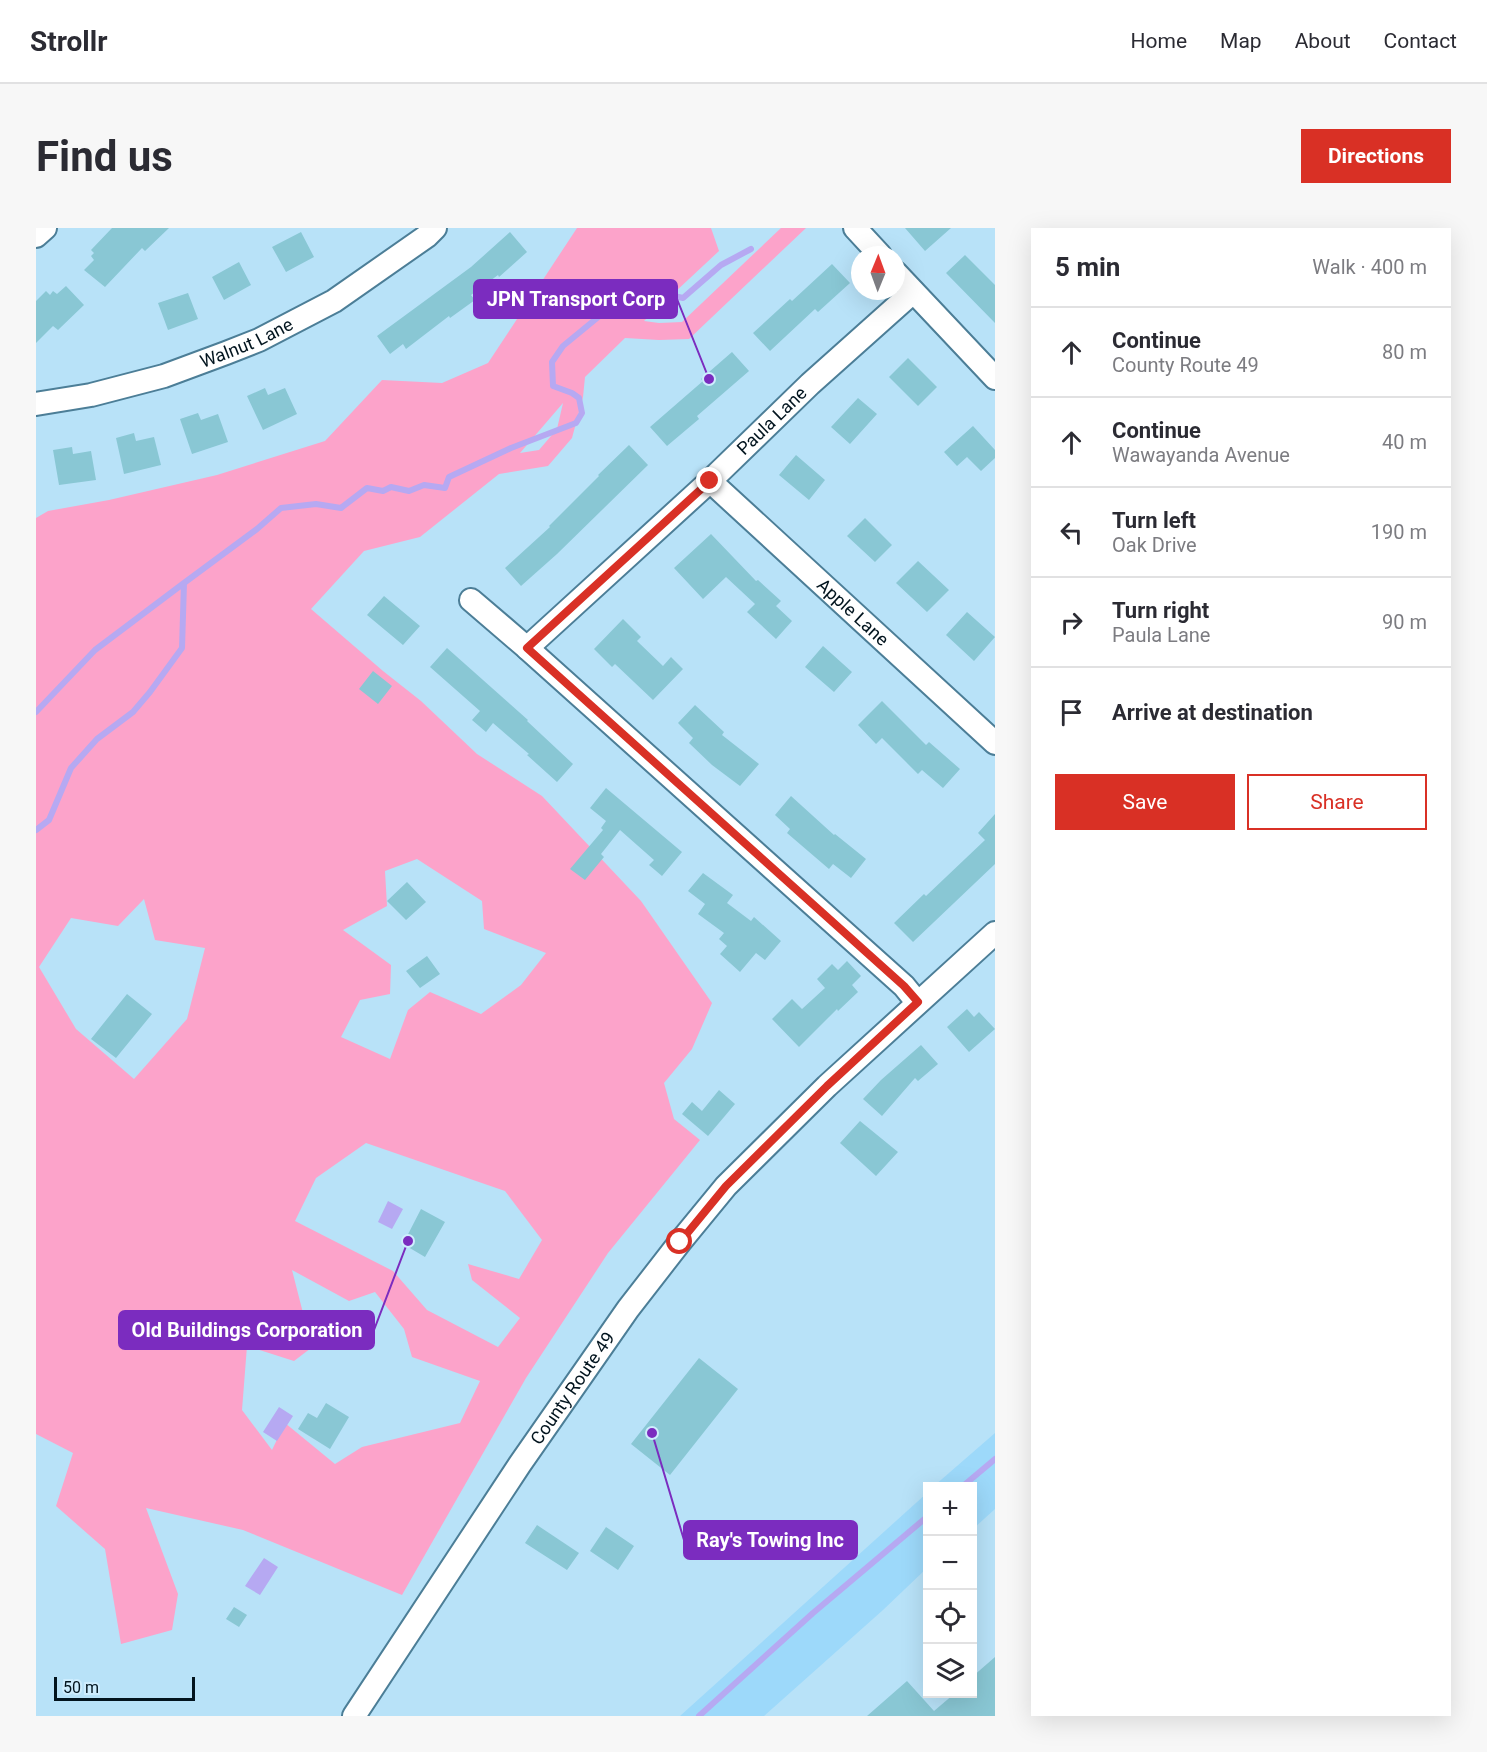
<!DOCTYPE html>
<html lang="en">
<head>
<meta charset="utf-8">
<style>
  body { margin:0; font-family:Roboto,sans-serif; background:#f7f7f7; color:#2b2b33 }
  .controls { position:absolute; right:18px; bottom:18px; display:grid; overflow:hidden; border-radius:0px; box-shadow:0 6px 24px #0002 }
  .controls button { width:54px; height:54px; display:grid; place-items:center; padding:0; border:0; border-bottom:2px solid #e1e1e2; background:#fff; color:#2b2b33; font:30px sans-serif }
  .compass { position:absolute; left:815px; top:18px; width:54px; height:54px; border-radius:50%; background:#fff; box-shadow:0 6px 24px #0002; rotate:1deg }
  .scale { position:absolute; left:18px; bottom:15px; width:141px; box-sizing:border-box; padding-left:6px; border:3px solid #02141e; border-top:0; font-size:16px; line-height:21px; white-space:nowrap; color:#02141e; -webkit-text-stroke:4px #ceedfe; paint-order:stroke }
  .stop { position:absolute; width:18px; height:18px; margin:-14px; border:4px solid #d93025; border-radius:50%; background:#fff }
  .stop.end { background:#d93025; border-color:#fff; box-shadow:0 2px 6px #0008 }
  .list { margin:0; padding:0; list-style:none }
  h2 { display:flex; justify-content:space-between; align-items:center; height:78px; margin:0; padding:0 24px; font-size:26px }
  h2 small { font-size:20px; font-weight:400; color:#7c7c81 }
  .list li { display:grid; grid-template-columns:39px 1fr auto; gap:18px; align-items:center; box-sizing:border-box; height:90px; padding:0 24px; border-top:2px solid #e1e1e2 }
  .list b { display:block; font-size:22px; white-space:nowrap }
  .list p { margin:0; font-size:20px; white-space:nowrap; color:#7c7c81 }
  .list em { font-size:20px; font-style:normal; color:#7c7c81 }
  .actions { display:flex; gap:12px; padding:18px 24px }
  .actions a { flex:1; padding:14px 0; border:2px solid #d93025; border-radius:0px; text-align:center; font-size:21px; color:#d93025 }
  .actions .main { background:#d93025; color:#fff }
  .icon { flex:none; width:33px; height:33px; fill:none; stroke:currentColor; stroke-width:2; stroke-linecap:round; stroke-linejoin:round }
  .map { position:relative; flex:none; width:959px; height:1488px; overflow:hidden; border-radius:0px }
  header { display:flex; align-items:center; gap:36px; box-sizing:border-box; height:84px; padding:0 30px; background:#fff; border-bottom:2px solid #e1e1e2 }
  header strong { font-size:28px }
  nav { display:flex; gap:33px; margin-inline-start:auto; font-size:21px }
  .intro { display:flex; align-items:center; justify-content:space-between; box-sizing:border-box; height:144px; padding:0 36px }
  h1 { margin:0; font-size:42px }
  .button { padding:15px 27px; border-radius:0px; background:#d93025; color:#fff; font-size:21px; font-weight:700 }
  main { display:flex; gap:36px; padding:0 36px }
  aside { flex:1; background:#fff; border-radius:0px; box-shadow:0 6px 24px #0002 }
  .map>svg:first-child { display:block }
</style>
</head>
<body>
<header>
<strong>Strollr</strong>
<nav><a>Home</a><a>Map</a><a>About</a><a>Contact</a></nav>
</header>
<div class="intro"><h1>Find us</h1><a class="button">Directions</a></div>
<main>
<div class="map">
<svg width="959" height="1488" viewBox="0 0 959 1488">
  <rect width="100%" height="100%" fill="#b8e2f8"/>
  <path fill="#9dd9fa" d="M959,1205V1281L937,1301L936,1258H898Z
    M891,1265V1340L847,1382L728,1488H644Z"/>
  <path fill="#fca3ca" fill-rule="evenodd" d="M541,0H675L683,23L608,93L623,95L646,94L745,0H770L653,111L623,112L589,110L549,149L547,169L536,210L512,238L463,246L384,309L328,323L275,381L347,443L385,473L441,526L506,568L605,673L676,775L656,821L628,855L638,891L664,912L572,1025L490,1150L366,1367L207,1302L110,1280L142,1366L136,1402L85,1416L69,1321L20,1278L37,1225L0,1206V290L12,283L73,272L181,247L289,213L346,152L406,155L452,135ZM527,175L521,201L503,222L484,225ZM381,631L446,673L448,701L510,725L485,757L445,786L394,764L372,782L354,831L305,809L324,772L354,766L355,737L307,702L351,678L349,643ZM108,671L119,712L169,720L151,791L98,851L40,801L3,739L35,690L82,698ZM330,915L469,963L506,1012L483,1051L432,1036L436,1052L484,1090L462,1119L391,1082L357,1043L259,993L280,950ZM256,1042L313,1073L339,1064L368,1101L376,1129L444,1153L424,1195L326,1219L299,1236L249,1195L236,1222L206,1182L211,1118L258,1133L283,1114L267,1085Z"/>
  <path fill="#b6a9f2" d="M352,973L367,981L356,1001L342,994Z
    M243,1179L257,1188L241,1213L227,1204Z
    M228,1330L242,1339L224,1367L209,1358Z"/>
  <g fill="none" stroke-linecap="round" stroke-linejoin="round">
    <path stroke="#b6a9f2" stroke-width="6" d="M0,484L59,422L148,355
      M0,602L13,592L35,540L61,511L97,484L114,464L146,420L148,355L221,301L245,280L280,276L305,280L331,260L347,263L355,259L373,263L388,257L409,260L413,249L475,220L540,195L546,185L543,170L536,165L517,158L516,134L527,118L572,81L620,64L647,70L685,37L715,21
      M927,1258L959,1231
      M663,1488L777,1385L892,1288"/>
  </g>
  <path fill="#89c7d4" d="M76,0H133L109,23L106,20L69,59L48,42L58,32L55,28L58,25L55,22Z
    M869,0H915L889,23Z
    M265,4L278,29L250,44L236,19Z
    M474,4L491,24L463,49L462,47L435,67L439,72L414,90L413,88L370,121L367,116L354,126L341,108L435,39Z
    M929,27L959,57V95L910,45Z
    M203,34L215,57L188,72L176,49Z
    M796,36L814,55L782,84L779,81L734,123L717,105L754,71L756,73Z
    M30,58L48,77L22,102L17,98L0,115V73L10,63L14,67L17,63L21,66Z
    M152,65L162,91L132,102L122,75Z
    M696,124L713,143L661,188L663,191L631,218L614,199L667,153L665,151Z
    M872,130L901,159L882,178L853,149Z
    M229,160L232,167L249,160L261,186L227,202L211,168Z
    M822,170L841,186L814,216L795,199Z
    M162,185L165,192L182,186L192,214L156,226L144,191Z
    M937,198L959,222V230L945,243L931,229L921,238L908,224Z
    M98,205L100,213L118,209L125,237L88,246L80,210Z
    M593,217L612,237L521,326L485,358L469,340L514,299L513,298L563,248L562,247Z
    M36,219L37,226L55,223L60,252L23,257L17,222Z
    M760,227L789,252L773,272L743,247Z
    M829,290L856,317L839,334L811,308Z
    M675,306L720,353L722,352L745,373L740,378L756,393L740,411L711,384L719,376L690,349L667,371L638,340Z
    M882,333L913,362L891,384L860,355Z
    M348,368L384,398L367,417L331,387Z
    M931,384L959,409L938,433L910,407Z
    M587,391L605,409L601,413L627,438L635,429L647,441L617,472L579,436L576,439L558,421Z
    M787,418L816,444L798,464L769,439Z
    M411,420L492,492L491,493L537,536L521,554L491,527L493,526L457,495L450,504L436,492L444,483L394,439Z
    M337,443L356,458L342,476L323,461Z
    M846,473L890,517L893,514L924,541L907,560L886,542L882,546L846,510L840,516L822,497Z
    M659,477L688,504L686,507L723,536L704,558L676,537L653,515L657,510L642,495Z
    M570,560L646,624L626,648L613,637L618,632L584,602L565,626L568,629L549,652L534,641L567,602L565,600L570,593L554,580Z
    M755,568L798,607L799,606L830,631L815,650L797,636L793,641L751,605L754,601L739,587Z
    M959,586V636L877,714L858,695L888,666L890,668L949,612L942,605Z
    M667,645L697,667L691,675L715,693L718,689L745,713L729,732L720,725L704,744L684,726L691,718L683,711L688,705L662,686L669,676L652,663Z
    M371,654L390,674L370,692L351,673Z
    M391,728L404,746L384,760L370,743Z
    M811,733L825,748L816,757L822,764L802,783L801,781L763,819L736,791L756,771L766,781L789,760L781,751L796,736L802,742Z
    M91,766L116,786L80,830L55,811Z
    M931,781L938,789L943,784L959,801L933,824L911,799Z
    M885,817L902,836L882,853L879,850L846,888L827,871L845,852Z
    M683,862L699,876L672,908L646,886L656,874L666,883Z
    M824,893L862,924L840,948L804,915Z
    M385,981L409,994L389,1029L367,1016Z
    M663,1130L702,1161L634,1247L595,1216Z
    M290,1175L313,1189L294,1221L262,1201L272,1185L281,1190Z
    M501,1297L543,1325L531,1342L489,1315Z
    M570,1299L598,1318L582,1342L554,1323Z
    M198,1379L211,1387L203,1399L190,1391Z
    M959,1429V1488H831L871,1453L898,1483L918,1466H936V1449Z"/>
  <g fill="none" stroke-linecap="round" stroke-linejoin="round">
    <g stroke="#4c7e97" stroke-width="26">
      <g id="minor">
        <path d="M819,0L844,27"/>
        <path d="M0,8L9,0"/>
        <path d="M860,45L959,150"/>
        <path id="s1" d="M0,176L55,167L128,148L190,125L223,112L298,73L391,8L399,0"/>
        <path id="s2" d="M674,253L959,515"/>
        <path d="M435,372L491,420L868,758L881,774"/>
        <path id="s3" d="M491,420L674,253L774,156L877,64"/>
        <path id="s4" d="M318,1488L484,1236L592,1081L644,1014L690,958L791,858L959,705"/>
      </g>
    </g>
    <use href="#minor" stroke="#fff" stroke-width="22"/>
  </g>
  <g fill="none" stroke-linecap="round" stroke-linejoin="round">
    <path stroke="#d93025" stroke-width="8" d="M644,1014L690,958L791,858L882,774L868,758L491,420L674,253"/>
  </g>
  <g text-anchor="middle" stroke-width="5" stroke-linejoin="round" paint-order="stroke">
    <g font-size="18" fill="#02141e" stroke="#ceedfe">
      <text dy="6" stroke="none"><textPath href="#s1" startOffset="220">Walnut Lane</textPath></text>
      <text dy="6" stroke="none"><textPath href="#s3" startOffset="334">Paula Lane</textPath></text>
      <text dy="6" stroke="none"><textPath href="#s2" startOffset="194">Apple Lane</textPath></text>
      <text dy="6" stroke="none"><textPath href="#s4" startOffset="394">County Route 49</textPath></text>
    </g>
  </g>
  <path fill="none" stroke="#7b2cbf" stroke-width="2" d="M673 151L641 71M372 1013L338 1102M616 1205L648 1312"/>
  <g fill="#7b2cbf" stroke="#ceedfe" stroke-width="2">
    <circle cx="673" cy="151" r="6"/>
    <circle cx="372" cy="1013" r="6"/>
    <circle cx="616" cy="1205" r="6"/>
  </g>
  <g fill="#7b2cbf" stroke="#7b2cbf" stroke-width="2">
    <rect x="438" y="52" width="203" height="38" rx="6"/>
    <rect x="83" y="1083" width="255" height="38" rx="6"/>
    <rect x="648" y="1293" width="173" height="38" rx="6"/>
  </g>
  <g font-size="20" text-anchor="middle" font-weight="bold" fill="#fff">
    <text x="540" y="78">JPN Transport Corp</text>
    <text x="211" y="1109">Old Buildings Corporation</text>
    <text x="734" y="1319">Ray's Towing Inc</text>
  </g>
</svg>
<div class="controls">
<button>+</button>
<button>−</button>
<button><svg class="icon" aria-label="locate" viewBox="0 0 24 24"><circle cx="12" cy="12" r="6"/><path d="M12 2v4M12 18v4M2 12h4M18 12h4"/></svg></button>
<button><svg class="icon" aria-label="layers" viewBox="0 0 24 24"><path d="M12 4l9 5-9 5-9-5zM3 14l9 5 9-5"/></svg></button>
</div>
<svg class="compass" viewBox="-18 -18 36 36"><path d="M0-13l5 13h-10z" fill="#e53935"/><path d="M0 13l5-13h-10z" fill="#7c7c81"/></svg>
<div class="scale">50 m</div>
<div class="stop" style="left:644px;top:1014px"></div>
<div class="stop end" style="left:674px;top:253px"></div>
</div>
<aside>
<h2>5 min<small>Walk · 400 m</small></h2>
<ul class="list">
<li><svg class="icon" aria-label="ahead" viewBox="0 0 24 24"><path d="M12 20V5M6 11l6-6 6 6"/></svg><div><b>Continue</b><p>County Route 49</p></div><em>80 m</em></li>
<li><svg class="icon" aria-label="ahead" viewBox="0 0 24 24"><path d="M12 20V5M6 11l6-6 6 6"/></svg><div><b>Continue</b><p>Wawayanda Avenue</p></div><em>40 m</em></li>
<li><svg class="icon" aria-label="left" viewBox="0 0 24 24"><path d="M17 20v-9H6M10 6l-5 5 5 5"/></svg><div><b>Turn left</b><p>Oak Drive</p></div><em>190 m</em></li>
<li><svg class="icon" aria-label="right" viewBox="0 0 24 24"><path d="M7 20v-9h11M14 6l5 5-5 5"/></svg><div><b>Turn right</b><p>Paula Lane</p></div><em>90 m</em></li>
<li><svg class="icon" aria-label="arrive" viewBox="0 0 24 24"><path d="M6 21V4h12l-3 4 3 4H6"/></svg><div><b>Arrive at destination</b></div></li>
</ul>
<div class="actions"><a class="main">Save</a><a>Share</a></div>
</aside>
</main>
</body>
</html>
